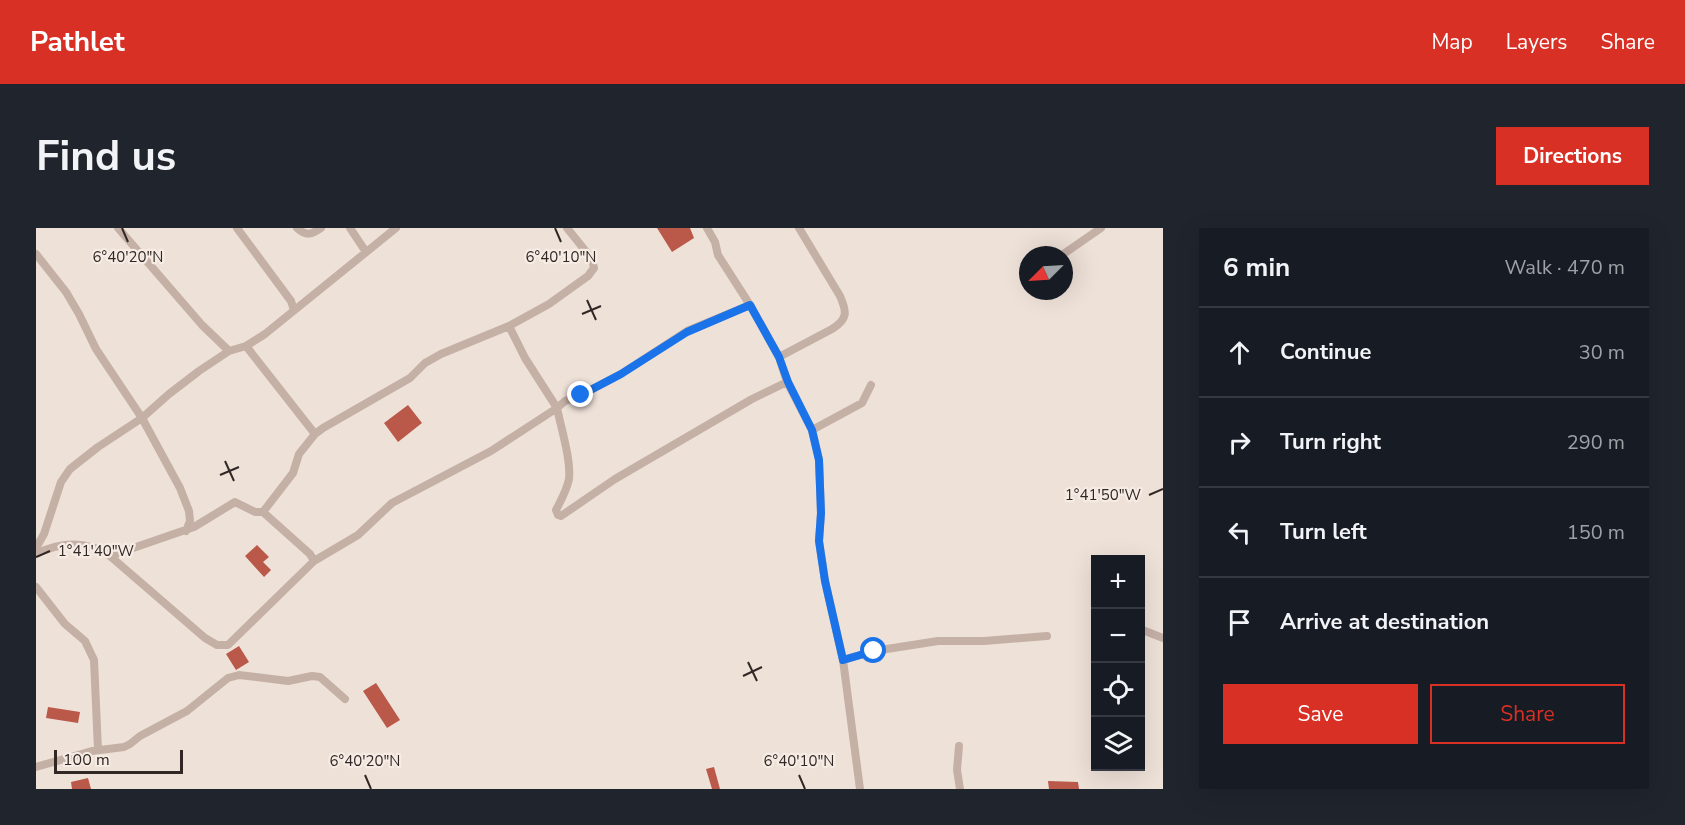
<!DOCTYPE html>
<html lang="en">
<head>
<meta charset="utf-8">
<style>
  body { margin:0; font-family:"Nunito Sans",sans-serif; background:#20242c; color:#f1f3f6 }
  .controls { position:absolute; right:18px; bottom:18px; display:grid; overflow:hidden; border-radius:0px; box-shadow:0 6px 24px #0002 }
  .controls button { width:54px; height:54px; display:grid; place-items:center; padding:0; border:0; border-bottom:2px solid #363941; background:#171b24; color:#f1f3f6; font:30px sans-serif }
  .compass { position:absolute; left:983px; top:18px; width:54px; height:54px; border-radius:50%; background:#171b24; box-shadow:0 6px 24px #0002; rotate:246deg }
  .scale { position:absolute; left:18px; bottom:15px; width:129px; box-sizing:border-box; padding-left:6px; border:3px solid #312826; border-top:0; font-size:16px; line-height:21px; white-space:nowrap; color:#312826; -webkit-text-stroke:4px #f6ece4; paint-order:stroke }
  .stop { position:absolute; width:18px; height:18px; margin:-14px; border:4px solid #1a73e8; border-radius:50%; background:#fff }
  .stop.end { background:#1a73e8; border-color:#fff; box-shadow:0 2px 6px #0008 }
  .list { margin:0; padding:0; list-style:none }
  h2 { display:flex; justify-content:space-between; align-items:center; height:78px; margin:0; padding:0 24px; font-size:26px }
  h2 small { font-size:20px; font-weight:400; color:#9ea1a6 }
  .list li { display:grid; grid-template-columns:39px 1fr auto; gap:18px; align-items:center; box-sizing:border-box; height:90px; padding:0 24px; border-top:2px solid #363941 }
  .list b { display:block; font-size:22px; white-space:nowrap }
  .list em { font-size:20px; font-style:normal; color:#9ea1a6 }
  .actions { display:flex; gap:12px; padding:18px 24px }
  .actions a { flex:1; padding:14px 0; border:2px solid #d93025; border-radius:0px; text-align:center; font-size:21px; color:#d93025 }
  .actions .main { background:#d93025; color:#fff }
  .icon { flex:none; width:33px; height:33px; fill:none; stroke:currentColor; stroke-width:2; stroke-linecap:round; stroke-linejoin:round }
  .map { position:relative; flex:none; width:1127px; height:561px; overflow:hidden; border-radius:0px }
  header { display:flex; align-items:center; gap:36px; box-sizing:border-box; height:84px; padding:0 30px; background:#d93025; color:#fff }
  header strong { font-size:28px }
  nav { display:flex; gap:33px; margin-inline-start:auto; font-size:21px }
  .intro { display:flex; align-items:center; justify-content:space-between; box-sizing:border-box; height:144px; padding:0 36px }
  h1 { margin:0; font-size:42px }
  .button { padding:15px 27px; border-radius:0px; background:#d93025; color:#fff; font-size:21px; font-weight:700 }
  main { display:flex; gap:36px; padding:0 36px }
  aside { flex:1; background:#171b24; border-radius:0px; box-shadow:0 6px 24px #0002 }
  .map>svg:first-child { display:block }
</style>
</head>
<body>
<header>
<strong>Pathlet</strong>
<nav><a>Map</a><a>Layers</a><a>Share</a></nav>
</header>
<div class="intro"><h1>Find us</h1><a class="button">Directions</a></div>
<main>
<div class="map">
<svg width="1127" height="561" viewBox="0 0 1127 561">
  <rect width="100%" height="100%" fill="#eee1d8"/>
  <path fill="#ba584a" d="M621,0H654L658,10L636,24Z
    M372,177L386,195L362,214L348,195Z
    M221,317L233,329L227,334L235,342L228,349L209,328Z
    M203,418L213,434L200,442L190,426Z
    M340,455L364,492L351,500L327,463Z
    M12,479L44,484L42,495L10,490Z
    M678,539L684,561H676L670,541Z
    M52,550L55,561H36L35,554Z
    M1012,553L1042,554L1043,561H1013Z"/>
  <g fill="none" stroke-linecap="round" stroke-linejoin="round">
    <path stroke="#c5b0a6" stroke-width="8" d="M82,0L166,97L193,123
      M201,0L255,73L258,82
      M261,0C270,8 275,7 285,0
      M314,0L330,24
      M671,0L679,14L682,27L714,77L743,129L751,154L776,202L783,232L785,285L783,313L789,353L807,432L824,561
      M0,26L30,64L43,86L60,121L106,190L144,260L153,283L154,293L150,303
      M1026,27L1065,0
      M473,98L489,130L521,180L529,173L545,167L585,146L651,103L714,77
      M210,118L279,206
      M743,129L796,101C812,91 811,84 804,68L763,0
      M776,202L826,175L835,157
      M0,320L8,306L25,254L34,241L62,219L106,190L133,166L163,143L193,123L210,118L229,106L360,0
      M0,326C24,314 51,312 74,328L158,299L199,274L219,284H227L257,245L263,226L279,206L287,200L374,150L389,135L405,126L473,98L513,76L552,48L558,40L556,31L531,0
      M74,328L169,410L181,417H192L278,333L274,326L227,284
      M278,333L322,307L356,275L455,223L521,180C525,200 535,231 533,251C531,262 525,272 520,282L522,287L525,288L579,251L716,171L751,154
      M0,359L29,396L49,413L58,432L62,522
      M1104,401L1127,410
      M807,432L838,423L902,413H948L1011,408
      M923,518L921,542L924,561
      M0,539L56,523L88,519L94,516L104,508L151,483L192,450L203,447L252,453L276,448L284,449L309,471"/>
  </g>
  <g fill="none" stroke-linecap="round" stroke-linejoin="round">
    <path stroke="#1a73e8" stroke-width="8" d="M545,167L585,146L651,104L714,77L743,129L752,154L776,202L783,232L785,285L783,313L789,353L807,432L838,423"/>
  </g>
  <path fill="none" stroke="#312826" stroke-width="2" d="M86,0L92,14M519,0L525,14M551,72L560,92M546,86L565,78M189,233L198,253M184,247L203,239M1113,267L1127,261M0,329L14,323M712,434L721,453M707,448L726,439M329,547L335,561M763,547L769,561"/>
  <g font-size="15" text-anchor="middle" fill="#312826" stroke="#f6ece4" stroke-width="4.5" stroke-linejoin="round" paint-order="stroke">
    <text x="92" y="34">6°40'20"N</text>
    <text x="525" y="34">6°40'10"N</text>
    <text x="1067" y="272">1°41'50"W</text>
    <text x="60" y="328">1°41'40"W</text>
    <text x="329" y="538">6°40'20"N</text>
    <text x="763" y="538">6°40'10"N</text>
  </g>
</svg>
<div class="controls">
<button>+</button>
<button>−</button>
<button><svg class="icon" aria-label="locate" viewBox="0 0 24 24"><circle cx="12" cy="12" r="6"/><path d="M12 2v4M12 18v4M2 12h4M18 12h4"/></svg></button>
<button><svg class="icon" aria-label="layers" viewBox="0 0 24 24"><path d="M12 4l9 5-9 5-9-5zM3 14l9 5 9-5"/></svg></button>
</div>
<svg class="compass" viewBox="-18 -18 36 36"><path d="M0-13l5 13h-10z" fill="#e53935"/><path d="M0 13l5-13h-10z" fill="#9ea1a6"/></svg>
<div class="scale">100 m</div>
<div class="stop" style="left:838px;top:423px"></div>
<div class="stop end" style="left:545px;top:167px"></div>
</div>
<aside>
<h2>6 min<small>Walk · 470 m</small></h2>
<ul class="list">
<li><svg class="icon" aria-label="ahead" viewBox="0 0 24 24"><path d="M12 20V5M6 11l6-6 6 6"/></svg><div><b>Continue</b></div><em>30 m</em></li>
<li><svg class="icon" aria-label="right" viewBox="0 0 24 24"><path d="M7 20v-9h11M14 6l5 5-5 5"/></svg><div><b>Turn right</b></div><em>290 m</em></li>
<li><svg class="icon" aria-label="left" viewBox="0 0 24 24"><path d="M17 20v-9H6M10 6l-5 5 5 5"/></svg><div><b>Turn left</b></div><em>150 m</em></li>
<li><svg class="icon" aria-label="arrive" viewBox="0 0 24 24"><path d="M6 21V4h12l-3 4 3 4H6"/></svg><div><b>Arrive at destination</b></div></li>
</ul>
<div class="actions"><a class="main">Save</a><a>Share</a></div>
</aside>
</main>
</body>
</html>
